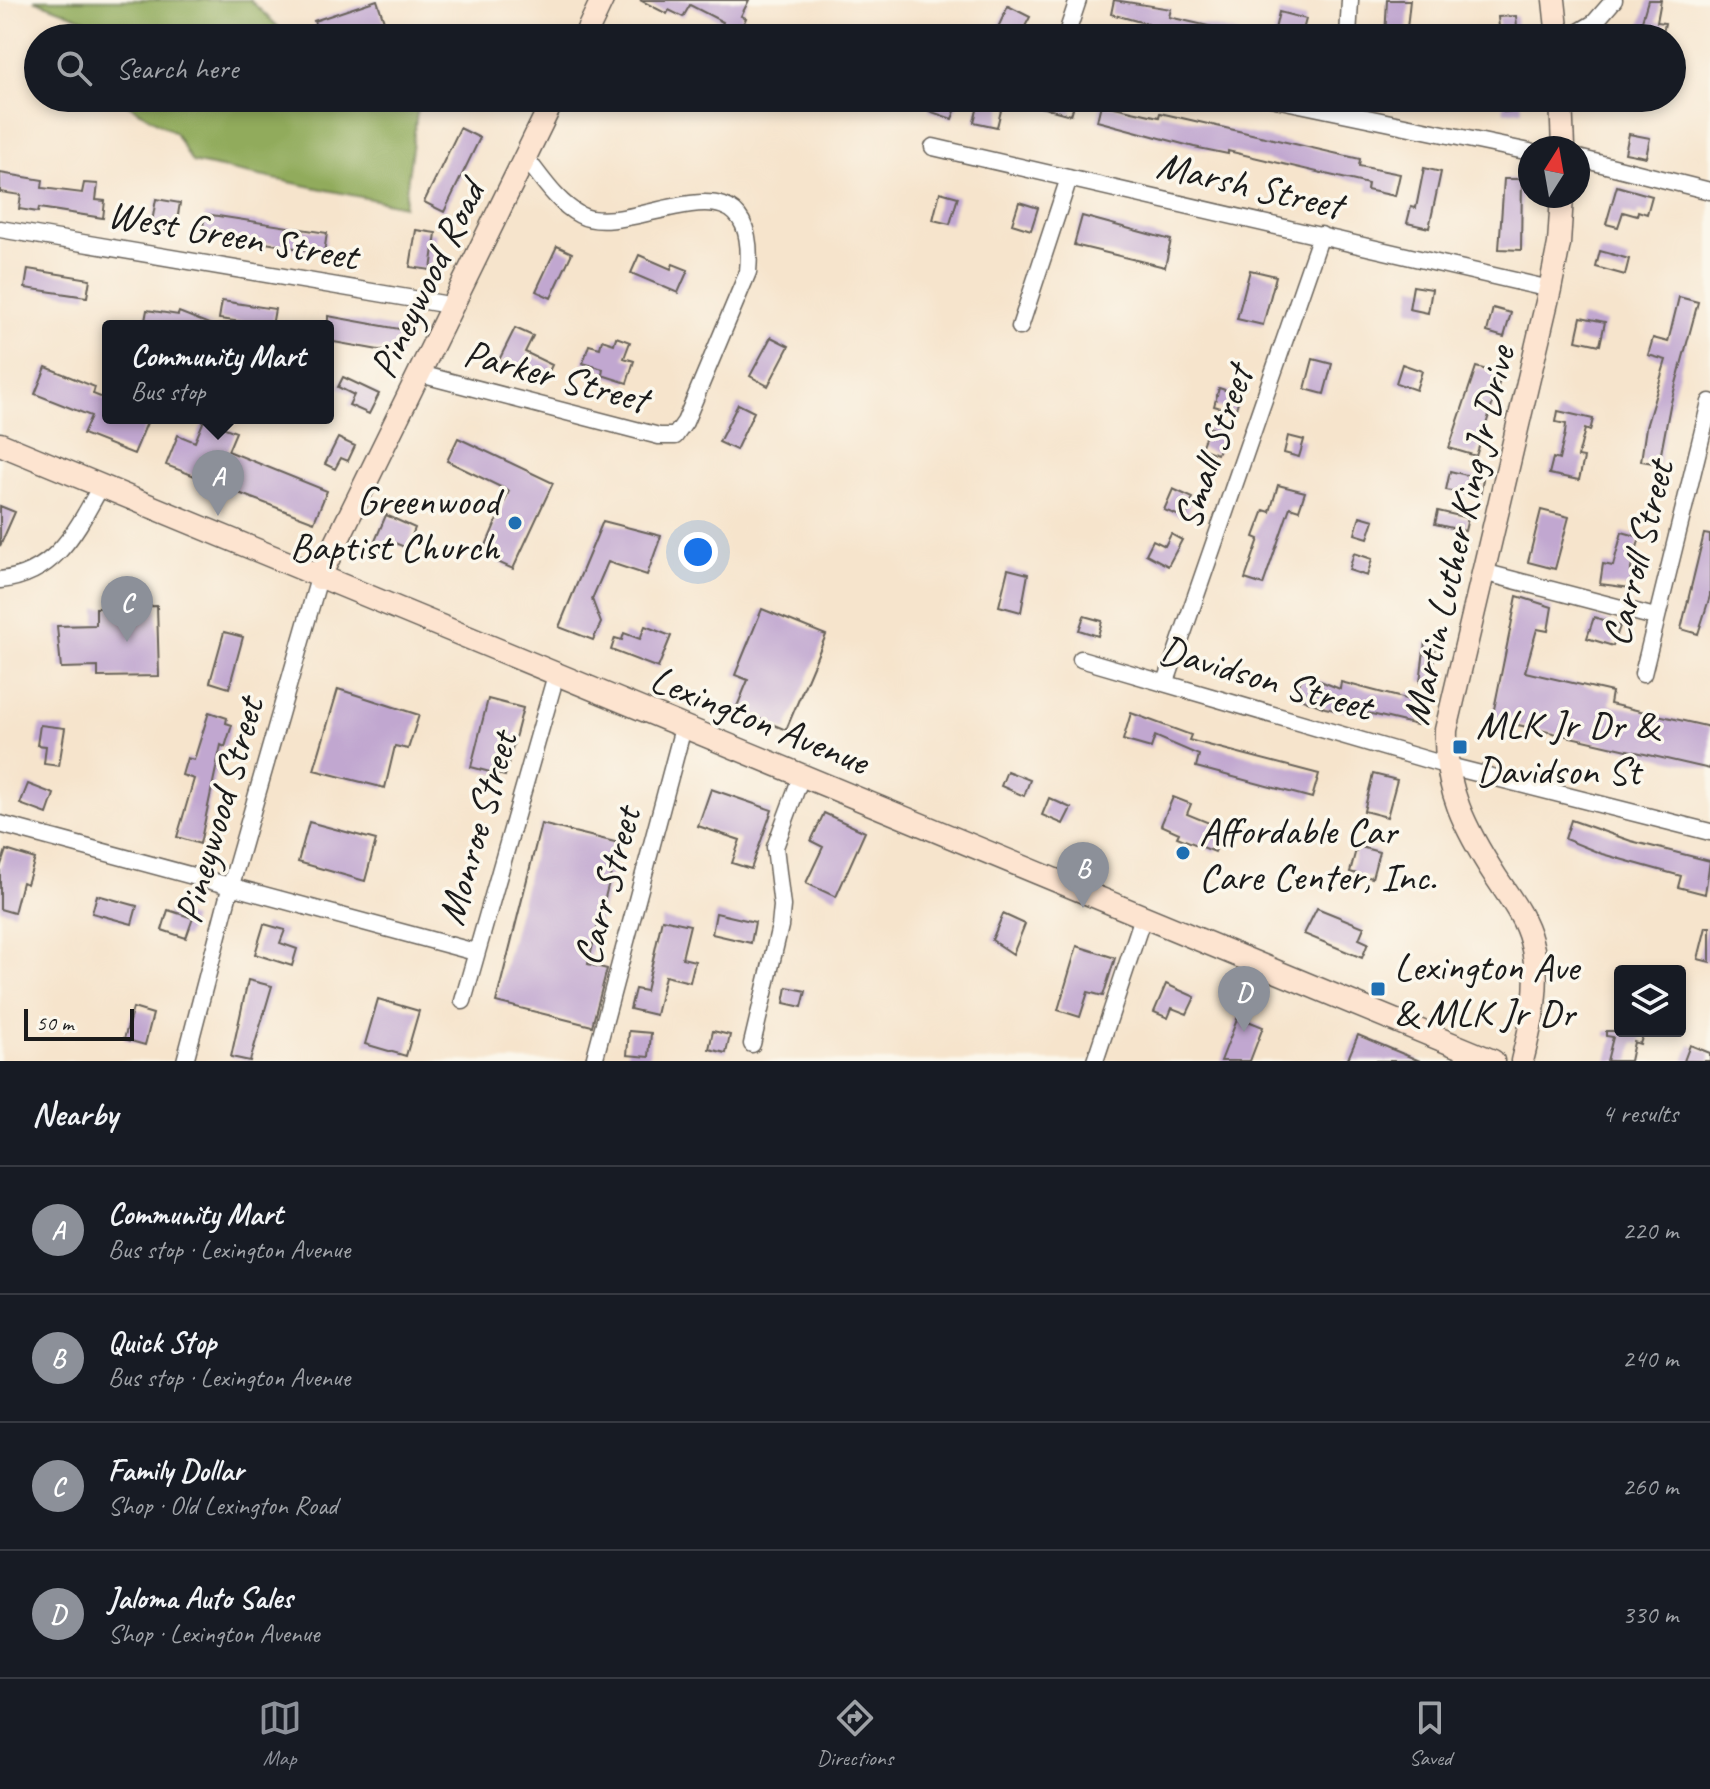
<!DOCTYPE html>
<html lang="en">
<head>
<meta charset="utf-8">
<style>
  body { margin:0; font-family:Caveat,sans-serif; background:#242831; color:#f1f3f6 }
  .controls { position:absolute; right:24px; bottom:24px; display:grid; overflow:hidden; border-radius:8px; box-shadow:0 4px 12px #0003 }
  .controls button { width:72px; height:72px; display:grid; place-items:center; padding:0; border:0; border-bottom:2px solid #363941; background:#171b24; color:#f1f3f6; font:40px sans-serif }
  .compass { position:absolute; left:1518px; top:136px; width:72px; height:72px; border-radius:50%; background:#171b24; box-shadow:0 4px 12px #0003; rotate:11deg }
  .scale { position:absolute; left:24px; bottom:20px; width:110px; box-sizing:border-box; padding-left:8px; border:4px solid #1c1c1c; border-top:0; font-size:22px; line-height:28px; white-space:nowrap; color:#1c1c1c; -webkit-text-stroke:6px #fbf7ec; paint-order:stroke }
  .you { position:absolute; left:698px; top:552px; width:28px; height:28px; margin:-20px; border:6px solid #fff; border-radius:50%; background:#1a73e8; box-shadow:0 0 0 12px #1a73e833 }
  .badge { display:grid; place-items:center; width:52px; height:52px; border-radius:50%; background:#8c9099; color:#fff; font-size:26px; font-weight:700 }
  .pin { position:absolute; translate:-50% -66px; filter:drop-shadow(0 2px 4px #0008) }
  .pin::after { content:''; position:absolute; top:42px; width:28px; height:24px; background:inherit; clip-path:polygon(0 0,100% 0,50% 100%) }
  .popup { position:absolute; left:102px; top:320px; width:232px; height:104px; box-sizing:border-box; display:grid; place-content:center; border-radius:8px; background:#171b24; filter:drop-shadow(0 2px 6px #0005); font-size:26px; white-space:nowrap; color:#9ea1a6 }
  .popup b { font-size:30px; color:#f1f3f6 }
  .popup::after { content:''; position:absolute; left:50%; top:100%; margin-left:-16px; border:16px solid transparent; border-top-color:#171b24 }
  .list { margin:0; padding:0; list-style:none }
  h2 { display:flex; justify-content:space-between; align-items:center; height:104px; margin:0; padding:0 32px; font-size:34px }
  h2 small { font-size:26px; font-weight:400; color:#9ea1a6 }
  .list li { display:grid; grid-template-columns:52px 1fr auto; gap:24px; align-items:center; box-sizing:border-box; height:128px; padding:0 32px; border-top:2px solid #363941 }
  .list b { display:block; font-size:30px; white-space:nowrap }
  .list p { margin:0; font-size:26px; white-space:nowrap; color:#9ea1a6 }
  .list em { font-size:26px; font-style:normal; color:#9ea1a6 }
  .icon { flex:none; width:44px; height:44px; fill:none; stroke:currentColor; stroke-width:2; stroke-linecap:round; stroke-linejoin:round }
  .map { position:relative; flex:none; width:1710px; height:1061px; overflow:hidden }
  .search { position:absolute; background:#171b24; box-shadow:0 4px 12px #0003; left:24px; right:24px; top:24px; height:88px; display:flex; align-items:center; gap:20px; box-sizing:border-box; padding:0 28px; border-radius:44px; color:#9ea1a6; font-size:30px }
  .sheet { height:616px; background:#171b24 }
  nav { display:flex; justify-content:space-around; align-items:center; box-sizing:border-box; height:112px; border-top:2px solid #363941; background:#171b24; font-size:22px; color:#9ea1a6 }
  nav a { display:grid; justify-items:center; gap:4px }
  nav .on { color:#8c9099 }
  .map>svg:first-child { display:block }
</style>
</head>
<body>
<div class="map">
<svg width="1710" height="1061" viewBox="0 0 1710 1061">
  <rect width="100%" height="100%" fill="#fbf7ec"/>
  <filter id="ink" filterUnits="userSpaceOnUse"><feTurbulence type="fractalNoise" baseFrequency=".0125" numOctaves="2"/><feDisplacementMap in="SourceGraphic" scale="16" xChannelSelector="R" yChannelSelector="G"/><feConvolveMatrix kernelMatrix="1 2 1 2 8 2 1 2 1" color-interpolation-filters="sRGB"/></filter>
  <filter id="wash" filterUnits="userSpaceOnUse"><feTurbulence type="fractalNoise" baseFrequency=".006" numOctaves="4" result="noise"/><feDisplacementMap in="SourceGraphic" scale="32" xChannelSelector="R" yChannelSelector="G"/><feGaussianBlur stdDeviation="1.8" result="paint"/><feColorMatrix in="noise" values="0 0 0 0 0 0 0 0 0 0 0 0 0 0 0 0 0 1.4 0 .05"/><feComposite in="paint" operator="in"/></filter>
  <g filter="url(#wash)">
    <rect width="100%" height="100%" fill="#f6e4cc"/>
    <path fill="#91ab5c" stroke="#56643c" stroke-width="2" d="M34,0H250L290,38H98L94,23Z
      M117,98H419L404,206L192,162L175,133Z"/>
    <g id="blocks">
      <path fill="#c1a7d0" d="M377,0L387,30L364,38H320L314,21Z
        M640,0H749L741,16L746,18L737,38H716L723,22L690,5L683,17L669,10L667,14Z
        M1114,0L1171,9L1169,17L1239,33V38H1189L1146,32L1148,24L1111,14Z
        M1387,0H1410L1406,38H1385Z
        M1648,0H1661L1657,22L1665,23L1662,38H1637Z
        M1008,6L1030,17L1019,38H993Z
        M1279,12L1306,19L1301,38H1273Z
        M1516,16L1518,38H1500L1498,17Z
        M934,98H960L952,119L929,111Z
        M980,98H1004L997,127L974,122Z
        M1022,98H1076L1071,115L1021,102Z
        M1503,98H1521L1522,110L1504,112Z
        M1101,104L1159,117L1160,113L1360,159L1359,166L1400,174L1395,196L1367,190L1368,184L1228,151V154L1194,147L1097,121Z
        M460,128L480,138L444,212L424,202Z
        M1629,134L1650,138L1646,157L1625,153Z
        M1424,168L1441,172L1429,228L1407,223L1411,207L1416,208Z
        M0,173L43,180L42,188L82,193L84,183L98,184L96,200L105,201L103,218L39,208L38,212L19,209L21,195L0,192Z
        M1504,179H1522L1521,250L1499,249Z
        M1617,186L1652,196L1647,214L1638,211L1637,216L1623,212L1618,227L1606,224Z
        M940,192L958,197L950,224L933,220Z
        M156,199L180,203L175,232L151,228Z
        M1019,202L1038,208L1031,230L1012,224Z
        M205,214L327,233L324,253L202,232Z
        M1082,216L1171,240L1165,267L1074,245Z
        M416,230L436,233L431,270L410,267Z
        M557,246L572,253L551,298L536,291Z
        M1600,251L1629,259L1625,275L1596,267Z
        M639,255L671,269L673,264L688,270L678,293L631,273Z
        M28,269L90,279L87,297L25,288Z
        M1250,270L1276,276L1263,325L1237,319Z
        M1413,286L1432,289L1428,313L1409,309Z
        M1679,297L1698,302L1670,406L1659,464L1641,461L1646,427L1666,360L1648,355L1653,338L1668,342Z
        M222,301L275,309L272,326L219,319Z
        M1493,308L1511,313L1504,337L1487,332Z
        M147,310L178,315L179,312L214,326H144Z
        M328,316L405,330L401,354L328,341Z
        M1581,317L1605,322L1600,345L1576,340Z
        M515,328L533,336L525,352L552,365L544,382L499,360Z
        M616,337L630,342L624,358L634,361L627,383L602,375L603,369L583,363L589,345L600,348L602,340L614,344Z
        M771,337L789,346L768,386L750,376Z
        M1313,359L1332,364L1324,394L1305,389Z
        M1402,364L1422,371L1416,390L1396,383Z
        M46,367L95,387L93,394L108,400V418H149L134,454L83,434L91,416L35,394Z
        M1476,367L1502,374L1476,456L1449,448Z
        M343,377L379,394L369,414L349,405L354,395L338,387Z
        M1219,388L1240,395L1235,412L1214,406Z
        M738,404L754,412L736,450L719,442Z
        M1558,411L1593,419L1590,431L1585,429L1578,457L1584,458L1579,480L1549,474L1553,458L1559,460L1565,433L1566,424L1556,422Z
        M204,420L236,432L228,451L327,491L314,522L166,465L178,435L195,442Z
        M1209,427L1225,433L1217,454L1201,448Z
        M1288,436L1304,440L1299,457L1284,453Z
        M338,438L355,446L348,461L341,458L335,469L325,464Z
        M458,438L553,483L513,569L482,555L509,491L447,461Z
        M1450,471L1483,479L1480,497L1446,490Z
        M1278,485L1305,492L1299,510L1290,507L1263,585L1245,579L1259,539L1254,537L1264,510L1270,512Z
        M1173,489L1193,498L1185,518L1164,510Z
        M0,506L15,512L0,546Z
        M1541,510L1569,517L1555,569L1528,562Z
        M1438,511L1468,518L1465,531L1435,524Z
        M386,515L415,528L407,548L390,541L384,554L372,548Z
        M1360,516L1374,520L1368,538L1355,534Z
        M603,521L661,536L647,575L608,562L592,599L601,623L593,640L559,627Z
        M1622,532L1640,537L1631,569V588L1600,584L1603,564L1613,566Z
        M1171,534L1182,540L1168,566L1146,554L1153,540L1165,546Z
        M1704,534L1710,535V596L1698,634L1681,629Z
        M1354,553L1372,559L1367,576L1349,570Z
        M1008,569L1028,574L1021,612L999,606Z
        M1517,596L1552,607L1548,631L1537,629L1525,672L1612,692L1610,704L1710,727V769L1492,719Z
        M157,606L159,676L98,677V667L61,668L57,626L96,625V608Z
        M762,609L826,635L786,730L736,709L748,680L735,675Z
        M1084,616L1102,621L1098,636L1079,630Z
        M1594,617L1620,626L1613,646L1587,638Z
        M645,626L671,636L658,668L611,650L615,638L622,640L624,633L640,639Z
        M224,632L243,637L229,688L210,682Z
        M1425,642L1436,644L1431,683L1420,682Z
        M1303,674L1340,689L1341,682L1406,699L1408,692L1425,696L1417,725L1355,710L1354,714L1325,708L1295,696Z
        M338,689L419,715L408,749L395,746L385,788L314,770Z
        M488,699L523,708L505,776L471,767Z
        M209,712L227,718L226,723L232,725L225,747L221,745L200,844L177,837L194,779L182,775L187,758L194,760Z
        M1131,713L1191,735L1189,740L1319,774L1312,798L1196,767L1199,755L1155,736L1151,748L1123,740Z
        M40,725L65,728L59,766L44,764L46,746L37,745Z
        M1007,771L1030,780L1024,796L1001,786Z
        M1373,774L1397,780L1387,817L1364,811Z
        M28,784L54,794L47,814L20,804Z
        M711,789L772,810L751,869L732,863L740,840L698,826Z
        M1173,797L1191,804L1187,814L1224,829L1215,852L1177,837L1179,833L1161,825Z
        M1049,798L1071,808L1063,824L1042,815Z
        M824,813L865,832L836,897L806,883L823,847L811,841Z
        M1571,820L1631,841L1710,861L1705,894L1678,887L1681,876L1602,854L1565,839Z
        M309,822L376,840L365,881L298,862Z
        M541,824L619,843L588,964L607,969L592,1026L496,1002Z
        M1357,846L1379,852L1372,878L1350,872Z
        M6,850L35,859L27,884L22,882L14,913L0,909V868Z
        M97,895L137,906L132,924L92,913Z
        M1317,908L1364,927L1359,939L1368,943L1362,958L1304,934Z
        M168,910L193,918L186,938L162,930Z
        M716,913L755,922L751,943L712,934Z
        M1003,914L1025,924L1013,954L992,940Z
        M662,919L690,925L682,958L695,961L690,982L665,976L656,1015L630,1009L635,989L646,991Z
        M264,924L285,930L280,943L297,949L292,966L255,954Z
        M1706,927H1710V962L1698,959Z
        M1077,946L1115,958L1103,996L1088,992L1080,1017L1058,1010Z
        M248,980L272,986L250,1061L231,1057Z
        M1166,984L1195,997L1187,1014L1172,1008L1168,1018L1154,1012Z
        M787,987L806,991L802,1007L784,1003Z
        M378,999L419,1011L406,1056L365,1044Z
        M133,1008L153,1014L145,1045L124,1039Z
        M1238,1017L1263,1027L1250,1061H1221Z
        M629,1031L651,1033L649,1057L627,1055Z
        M713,1031L730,1035L726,1053L709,1049Z
        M1606,1031H1644L1640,1044L1634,1042L1630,1061H1607L1613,1037L1606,1036Z
        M1358,1035L1420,1061H1347Z
        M1690,1045L1710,1053V1061H1684Z"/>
    </g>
  </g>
  <g filter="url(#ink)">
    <use href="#blocks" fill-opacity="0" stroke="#68625a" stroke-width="2"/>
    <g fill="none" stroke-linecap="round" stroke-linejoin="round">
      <g stroke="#68625a" stroke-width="19">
        <path id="street" d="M1072,38L1069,27L1078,0
          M1348,38L1350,0
          M1569,38L1594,23L1614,0
          M1271,98L1530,152
          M933,147L1550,289
          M1578,158L1710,191
          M0,229L455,306
          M1020,327L1069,178
          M420,374L659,436H675L685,422L748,272C760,141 630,242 580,215C557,203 541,177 525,157
          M1483,572L1655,617
          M0,580C56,574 76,531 101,486
          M1081,659L1445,765L1710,832
          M1643,674L1710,402
          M1166,682L1321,235
          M0,824L475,952
          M463,1001L556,675
          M752,1044L780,926L782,906L775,847L802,774
          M185,1061L231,885L319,578
          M594,1061L683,728
          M1095,1061L1143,917"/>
      </g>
      <g stroke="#68625a" stroke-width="25">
        <path id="secondary" d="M1554,0L1558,38
          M584,38L602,0
          M1561,98L1563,148
          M0,444L1493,1061
          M319,578L554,98
          M1522,1061C1532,1022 1542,980 1531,941C1525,917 1509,897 1496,877C1465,829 1444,788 1446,730L1550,289L1559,244L1562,196"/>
      </g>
      <use href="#street" stroke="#fff" stroke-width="16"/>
      <use href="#secondary" stroke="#fde4d0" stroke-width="22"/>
    </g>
  </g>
  <g fill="#1f6fb2" stroke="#fbf7ec" stroke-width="3">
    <circle cx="515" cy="523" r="8"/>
    <rect x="1452" y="739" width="16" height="16" rx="4"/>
    <circle cx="1183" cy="853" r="8"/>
    <rect x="1370" y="981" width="16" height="16" rx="4"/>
  </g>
  <g text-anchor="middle" stroke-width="7" stroke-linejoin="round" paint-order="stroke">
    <g font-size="40" fill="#1c1c1c" stroke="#fbf7ec">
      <text transform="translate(1250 184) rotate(13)" y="14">Marsh Street</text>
      <text transform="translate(233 234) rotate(10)" y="14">West Green Street</text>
      <text transform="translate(426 279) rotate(-64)" y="14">Pineywood Road</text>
      <text transform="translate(556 375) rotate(15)" y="14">Parker Street</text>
      <text transform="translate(1212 447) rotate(-71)" y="14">Small Street</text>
      <text transform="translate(1457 535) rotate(-77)" y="14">Martin Luther King Jr Drive</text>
      <text transform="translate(1637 553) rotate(-76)" y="14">Carroll Street</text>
      <text transform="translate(1266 677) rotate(16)" y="14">Davidson Street</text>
      <text transform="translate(760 719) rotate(22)" y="14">Lexington Avenue</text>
      <text transform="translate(218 810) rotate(-74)" y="14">Pineywood Street</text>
      <text transform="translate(476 828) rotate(-74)" y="14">Monroe Street</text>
      <text transform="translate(606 886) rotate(-75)" y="14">Carr Street</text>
    </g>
    <g font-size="40" fill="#1c1c1c" stroke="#fbf7ec" text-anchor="start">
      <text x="499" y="514" text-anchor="end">Greenwood<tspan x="499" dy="46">Baptist Church</tspan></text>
      <text x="1476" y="738">MLK Jr Dr &amp;<tspan x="1476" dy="46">Davidson St</tspan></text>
      <text x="1199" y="844">Affordable Car<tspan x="1199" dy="46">Care Center, Inc.</tspan></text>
      <text x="1394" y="980">Lexington Ave<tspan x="1394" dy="46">&amp; MLK Jr Dr</tspan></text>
    </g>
  </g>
</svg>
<div class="controls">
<button><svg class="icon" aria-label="layers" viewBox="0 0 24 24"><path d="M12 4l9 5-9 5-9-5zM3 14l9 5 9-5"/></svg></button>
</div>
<svg class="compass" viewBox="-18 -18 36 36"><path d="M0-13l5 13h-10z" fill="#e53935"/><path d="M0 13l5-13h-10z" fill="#9ea1a6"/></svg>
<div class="scale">50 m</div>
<div class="you"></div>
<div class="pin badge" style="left:218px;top:516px">A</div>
<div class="popup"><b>Community Mart</b>Bus stop</div>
<div class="pin badge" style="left:1083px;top:908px">B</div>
<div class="pin badge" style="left:127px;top:642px">C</div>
<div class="pin badge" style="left:1244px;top:1032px">D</div>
<div class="search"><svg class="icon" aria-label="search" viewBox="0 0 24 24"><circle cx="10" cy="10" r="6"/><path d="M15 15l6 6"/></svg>Search here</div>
</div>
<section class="sheet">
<h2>Nearby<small>4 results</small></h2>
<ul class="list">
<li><span class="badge">A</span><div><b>Community Mart</b><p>Bus stop · Lexington Avenue</p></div><em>220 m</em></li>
<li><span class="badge">B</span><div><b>Quick Stop</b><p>Bus stop · Lexington Avenue</p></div><em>240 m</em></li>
<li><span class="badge">C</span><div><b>Family Dollar</b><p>Shop · Old Lexington Road</p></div><em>260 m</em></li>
<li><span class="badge">D</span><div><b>Jaloma Auto Sales</b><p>Shop · Lexington Avenue</p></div><em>330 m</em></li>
</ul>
</section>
<nav>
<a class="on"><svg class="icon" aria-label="map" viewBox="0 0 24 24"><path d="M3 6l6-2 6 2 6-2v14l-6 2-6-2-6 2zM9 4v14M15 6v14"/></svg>Map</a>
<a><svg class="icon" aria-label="directions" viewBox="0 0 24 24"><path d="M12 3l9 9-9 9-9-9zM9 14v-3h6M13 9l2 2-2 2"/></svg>Directions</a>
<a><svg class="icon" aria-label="saved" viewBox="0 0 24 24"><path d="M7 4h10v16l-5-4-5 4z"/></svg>Saved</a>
</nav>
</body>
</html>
